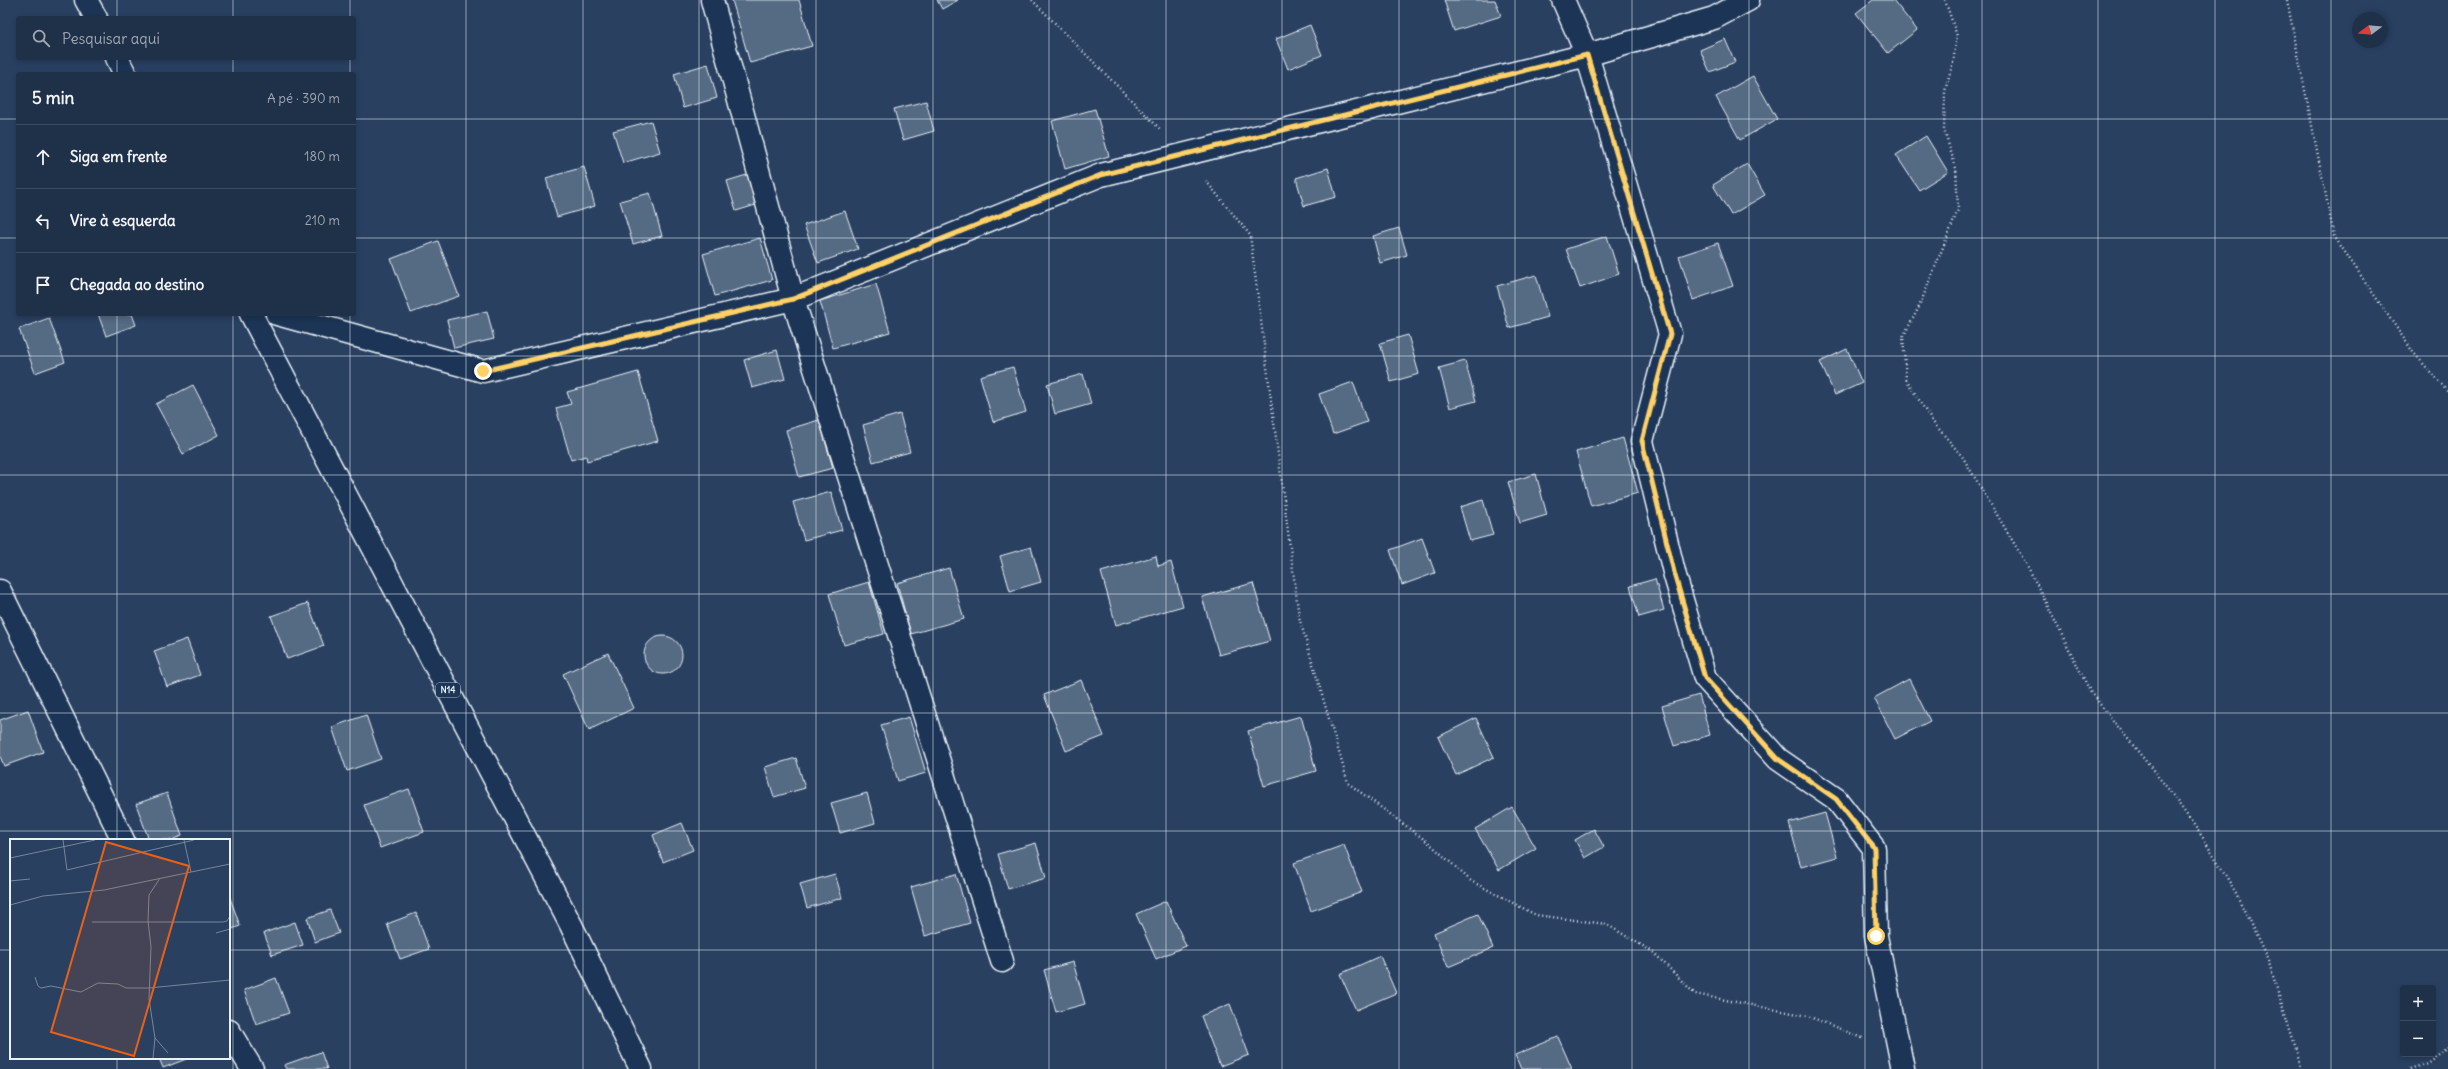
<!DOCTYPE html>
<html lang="pt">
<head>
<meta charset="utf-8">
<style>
  body { margin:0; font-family:Delius,sans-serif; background:#2c3c53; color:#f1f3f6 }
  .controls { position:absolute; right:12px; bottom:12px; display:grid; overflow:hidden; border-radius:4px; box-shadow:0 2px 6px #0003 }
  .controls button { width:36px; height:36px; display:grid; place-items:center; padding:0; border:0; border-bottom:1px solid #3c4b61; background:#1f3049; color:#f1f3f6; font:20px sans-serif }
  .compass { position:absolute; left:2352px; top:12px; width:36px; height:36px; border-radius:50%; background:#1f3049; box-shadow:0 2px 6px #0003; rotate:254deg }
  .stop { position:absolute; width:12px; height:12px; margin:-9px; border:3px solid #ffd166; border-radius:50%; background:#fff }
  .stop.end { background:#ffd166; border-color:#fff; box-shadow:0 1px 4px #0008 }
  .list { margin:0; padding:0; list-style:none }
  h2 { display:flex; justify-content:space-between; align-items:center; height:52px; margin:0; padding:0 16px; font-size:17px }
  h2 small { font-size:13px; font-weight:400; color:#a1a9b4 }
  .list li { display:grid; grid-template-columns:26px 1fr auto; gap:12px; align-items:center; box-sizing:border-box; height:64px; padding:0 16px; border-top:1px solid #3c4b61 }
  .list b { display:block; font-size:15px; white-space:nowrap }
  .list em { font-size:13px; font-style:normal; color:#a1a9b4 }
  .icon { flex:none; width:22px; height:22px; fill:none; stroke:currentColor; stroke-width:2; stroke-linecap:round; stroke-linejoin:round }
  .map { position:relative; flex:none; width:2448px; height:1069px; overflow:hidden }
  .search { position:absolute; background:#1f3049; box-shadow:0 2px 6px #0003; left:16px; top:16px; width:340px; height:44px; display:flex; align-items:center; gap:10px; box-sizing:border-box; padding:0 14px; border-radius:4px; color:#a1a9b4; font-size:15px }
  .panel { position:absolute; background:#1f3049; box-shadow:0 2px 6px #0003; left:16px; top:72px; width:340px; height:244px; border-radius:4px }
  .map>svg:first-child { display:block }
</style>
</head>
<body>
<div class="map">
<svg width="2448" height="1069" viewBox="0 0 2448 1069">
  <rect width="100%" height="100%" fill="#294061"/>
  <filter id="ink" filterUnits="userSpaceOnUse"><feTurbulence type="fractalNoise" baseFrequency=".025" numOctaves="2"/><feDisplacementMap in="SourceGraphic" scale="8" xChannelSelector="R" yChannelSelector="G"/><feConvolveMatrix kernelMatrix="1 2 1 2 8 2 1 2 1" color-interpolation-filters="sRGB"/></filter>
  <g filter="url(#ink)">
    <path fill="#556a83" stroke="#e8f1f8" d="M732,0H799L812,46L750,63Z
      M937,0H958L942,9Z
      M1444,0H1495L1501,16L1454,31Z
      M1873,0H1893L1917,30L1888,53L1856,13Z
      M1310,25L1322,55L1288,69L1276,39Z
      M1725,39L1735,62L1710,72L1700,50Z
      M708,64L717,98L683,108L674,74Z
      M1753,76L1777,119L1740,140L1716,97Z
      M926,101L934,131L903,140L894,109Z
      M1095,109L1109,156L1065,169L1052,121Z
      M651,121L660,152L623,163L613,131Z
      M1926,136L1948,172L1919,190L1896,155Z
      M1747,164L1765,195L1731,215L1713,185Z
      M584,167L595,206L557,217L546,178Z
      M1328,168L1336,197L1304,206L1296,178Z
      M750,174L759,204L736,211L727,181Z
      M650,193L662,236L633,244L620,201Z
      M845,211L858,249L818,263L804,225Z
      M1399,228L1407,255L1380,263L1373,236Z
      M1607,236L1619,274L1580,288L1566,249Z
      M760,238L772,280L715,296L703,254Z
      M438,241L459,296L411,313L391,259Z
      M1718,243L1733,286L1693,300L1679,256Z
      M1536,275L1548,317L1509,328L1497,286Z
      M876,284L890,332L833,348L820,301Z
      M487,311L494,339L454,348L447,320Z
      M98,314H132L136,325L106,336Z
      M49,318L65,362L35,373L19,329Z
      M1408,335L1419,374L1391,382L1380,343Z
      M1847,349L1862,383L1835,395L1820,362Z
      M777,350L785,379L752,388L744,360Z
      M1465,361L1476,401L1450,408L1439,368Z
      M1013,367L1026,412L993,422L980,376Z
      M638,372L658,441L587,461L586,456L571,460L556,408L571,404L567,392Z
      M1083,374L1091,404L1055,414L1047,384Z
      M1353,382L1367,422L1333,434L1319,394Z
      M193,385L219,435L183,454L156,404Z
      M900,414L910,452L873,462L863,425Z
      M819,420L833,468L799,477L786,430Z
      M1623,438L1638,493L1591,506L1576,452Z
      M1536,474L1547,515L1520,523L1508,482Z
      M831,492L842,530L804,540L793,502Z
      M1483,500L1493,535L1470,541L1460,507Z
      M1422,538L1435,573L1402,585L1390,550Z
      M1031,547L1041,582L1010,591L1000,556Z
      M1156,556L1158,566L1171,562L1183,606L1116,625L1101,572Z
      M949,568L964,619L911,634L897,583Z
      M1655,579L1664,610L1639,617L1630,586Z
      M869,582L884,634L844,645L829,594Z
      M1253,583L1270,641L1219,655L1202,597Z
      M308,603L324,646L287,659L271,616Z
      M644 655a19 19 0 1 1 38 0a19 19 0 1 1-38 0Z
      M187,639L200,675L167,687L154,651Z
      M608,653L634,708L589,730L563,674Z
      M1909,679L1930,721L1895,739L1874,698Z
      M1081,680L1104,736L1066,751L1044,695Z
      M1699,695L1710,735L1674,746L1662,706Z
      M28,710L43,752L4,766L0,756V720Z
      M366,715L381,759L347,771L332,727Z
      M1301,716L1316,771L1264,786L1248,731Z
      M909,717L926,773L898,781L881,725Z
      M1476,718L1494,757L1456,775L1438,737Z
      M796,758L805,788L774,797L765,767Z
      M409,789L424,832L380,848L364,805Z
      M167,793L182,836L171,840H149L136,804Z
      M867,793L875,823L840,833L831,803Z
      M1512,807L1536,848L1499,870L1475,829Z
      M1825,813L1837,857L1801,867L1789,823Z
      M682,823L693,850L663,862L653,835Z
      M1594,829L1604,847L1585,858L1575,840Z
      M1036,843L1046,878L1008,889L998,854Z
      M1344,845L1362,892L1311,911L1294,863Z
      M835,874L842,898L807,908L800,884Z
      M956,874L970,923L925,936L911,887Z
      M229,895L240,926L229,930Z
      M1166,901L1186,946L1156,959L1136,914Z
      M330,910L339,933L315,942L307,918Z
      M416,913L429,949L400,959L387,924Z
      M1478,914L1493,948L1448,967L1434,933Z
      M295,922L303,945L272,955L264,933Z
      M1380,956L1396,993L1356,1010L1340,974Z
      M1073,962L1085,1004L1056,1012L1044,970Z
      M276,978L289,1013L256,1024L244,990Z
      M1230,1004L1249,1055L1220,1066L1201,1016Z
      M1558,1037L1572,1069H1521L1515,1055Z
      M321,1052L327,1069H286L284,1065Z
      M159,1058H189L163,1068Z"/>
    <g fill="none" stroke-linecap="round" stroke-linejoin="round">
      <g stroke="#e8f1f8" stroke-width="25">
        <path id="minor" d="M712,0L793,299L1002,961
          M1563,0L1587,55L1670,334L1642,441L1675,576L1705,678L1778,759L1836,799L1874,848L1876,936L1903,1069
          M277,314L483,371L793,299L1101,175L1587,55L1714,18L1748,0
          M0,591L123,840
          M229,1031L252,1069"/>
      </g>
      <g stroke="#e8f1f8" stroke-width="25">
        <path id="major" d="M86,0L96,18
          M117,58L125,74
          M251,314L571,925L641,1069"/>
      </g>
      <path stroke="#e8f1f8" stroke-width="2.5" stroke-dasharray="1 3" stroke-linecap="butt" d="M1032,0L1160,129
        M1945,0L1957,36L1953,62L1945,91L1944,130L1956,168L1958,210L1919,307L1903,337L1906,379L1932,421L1962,456L2027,565L2091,693L2169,790L2206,842L2236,893L2269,963L2302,1069
        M2287,0L2334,236L2413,352L2448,392
        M1206,181L1250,235L1299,617L1348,783L1429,843L1471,881L1536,915L1606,924L1653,952L1695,994L1808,1016L1865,1039
        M2410,1069L2427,1063L2448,1047"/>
      <use href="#minor" stroke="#1d3557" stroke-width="22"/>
      <use href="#major" stroke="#1d3557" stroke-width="22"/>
    </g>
  </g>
  <g fill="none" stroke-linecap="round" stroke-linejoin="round" filter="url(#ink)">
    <path stroke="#ffd166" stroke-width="5" d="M483,371L793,299L1101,175L1587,55L1670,334L1642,441L1675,576L1705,678L1778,759L1836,799L1874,848L1876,936"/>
  </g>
  <path fill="none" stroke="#e8f1f8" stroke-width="1" stroke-opacity="0.55" d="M117,0V18M233,0V18M350,0V18M466,0V1069M583,0V1069M699,0V1069M816,0V1069M933,0V1069M1049,0V1069M1166,0V1069M1282,0V1069M1399,0V1069M1515,0V1069M1632,0V1069M1749,0V1069M1865,0V1069M1982,0V1069M2098,0V1069M2215,0V1069M2331,0V1069M117,58V74M233,58V74M350,58V74M0,119H18M354,119H2448M0,238H18M354,238H2448M117,314V840M233,314V1069M350,314V1069M0,356H2448M0,475H2448M0,594H2448M0,713H2448M0,831H2448M0,950H11M229,950H2448M117,1058V1069"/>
  <g text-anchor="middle" stroke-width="3" stroke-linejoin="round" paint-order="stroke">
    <rect fill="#1d3557" stroke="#abb9c8" stroke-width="1" x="436" y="683" width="24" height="14" rx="3"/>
    <g font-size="9" font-weight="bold" fill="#e8f1f8">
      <text x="448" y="693">N14</text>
    </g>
  </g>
  <g transform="translate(10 839)">
    <rect width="220" height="220" fill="#294061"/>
    <path fill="none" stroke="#75879d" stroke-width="1" d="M53,1L57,31L184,1M174,1L181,33M0,19L85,1M0,42L20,40M0,66L33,57L94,51L220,25M82,83H213L217,82L220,77M206,94L220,90M25,138L28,147L31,149L41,147L71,153L88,144L108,145L116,149H139L220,141M145,199L158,214M143,219L145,199L139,160L141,108L138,82L139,56L150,39"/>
    <path fill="#e86118" fill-opacity="0.15" stroke="#e86118" stroke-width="2" d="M96,3L179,27L124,217L41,193Z"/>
    <rect width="220" height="220" fill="none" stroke="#e8f1f8" stroke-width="2"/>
  </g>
</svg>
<div class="controls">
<button>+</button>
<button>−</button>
</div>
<svg class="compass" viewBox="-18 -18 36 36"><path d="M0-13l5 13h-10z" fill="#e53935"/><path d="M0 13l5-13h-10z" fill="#a1a9b4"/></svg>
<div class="stop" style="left:1876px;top:936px"></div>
<div class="stop end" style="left:483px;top:371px"></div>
<div class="search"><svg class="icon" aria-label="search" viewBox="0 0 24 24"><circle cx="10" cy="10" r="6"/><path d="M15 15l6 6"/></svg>Pesquisar aqui</div>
<section class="panel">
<h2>5 min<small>A pé · 390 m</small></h2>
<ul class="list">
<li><svg class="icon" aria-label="ahead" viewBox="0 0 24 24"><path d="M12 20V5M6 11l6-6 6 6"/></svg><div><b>Siga em frente</b></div><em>180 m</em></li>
<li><svg class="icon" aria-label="left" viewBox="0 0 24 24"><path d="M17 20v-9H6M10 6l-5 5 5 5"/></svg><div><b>Vire à esquerda</b></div><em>210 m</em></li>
<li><svg class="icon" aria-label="arrive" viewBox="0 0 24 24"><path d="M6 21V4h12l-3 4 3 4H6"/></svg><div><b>Chegada ao destino</b></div></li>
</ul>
</section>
</div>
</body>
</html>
